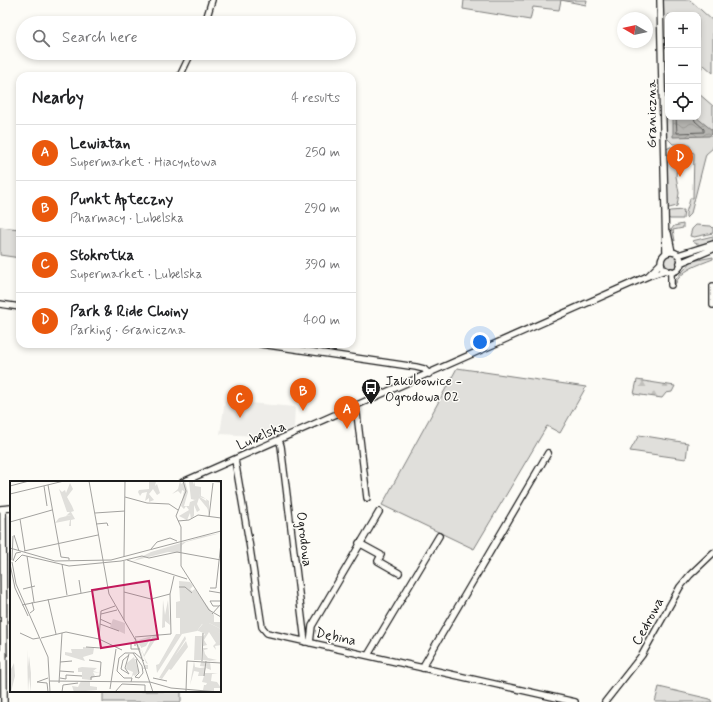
<!DOCTYPE html>
<html lang="en">
<head>
<meta charset="utf-8">
<style>
  body { margin:0; font-family:Mynerve,sans-serif; background:#f6f6f6; color:#202124 }
  .controls { position:absolute; right:12px; top:12px; display:grid; overflow:hidden; border-radius:8px; box-shadow:0 2px 6px #0003 }
  .controls button { width:36px; height:36px; display:grid; place-items:center; padding:0; border:0; border-bottom:1px solid #e0e0e0; background:#fff; color:#202124; font:20px sans-serif }
  .compass { position:absolute; left:617px; top:12px; width:36px; height:36px; border-radius:50%; background:#fff; box-shadow:0 2px 6px #0003; rotate:279deg }
  .you { position:absolute; left:480px; top:342px; width:14px; height:14px; margin:-10px; border:3px solid #fff; border-radius:50%; background:#1a73e8; box-shadow:0 0 0 6px #1a73e833 }
  .badge { display:grid; place-items:center; width:26px; height:26px; border-radius:50%; background:#ea580c; color:#fff; font-size:13px; font-weight:700 }
  .pin { position:absolute; translate:-50% -33px; filter:drop-shadow(0 1px 2px #0008) }
  .pin::after { content:''; position:absolute; top:21px; width:14px; height:12px; background:inherit; clip-path:polygon(0 0,100% 0,50% 100%) }
  .list { margin:0; padding:0; list-style:none }
  h2 { display:flex; justify-content:space-between; align-items:center; height:52px; margin:0; padding:0 16px; font-size:17px }
  h2 small { font-size:13px; font-weight:400; color:#757577 }
  .list li { display:grid; grid-template-columns:26px 1fr auto; gap:12px; align-items:center; box-sizing:border-box; height:56px; padding:0 16px; border-top:1px solid #e0e0e0 }
  .list b { display:block; font-size:15px; white-space:nowrap }
  .list p { margin:0; font-size:13px; white-space:nowrap; color:#757577 }
  .list em { font-size:13px; font-style:normal; color:#757577 }
  .icon { flex:none; width:22px; height:22px; fill:none; stroke:currentColor; stroke-width:2; stroke-linecap:round; stroke-linejoin:round }
  .map { position:relative; flex:none; width:713px; height:702px; overflow:hidden }
  .search { position:absolute; background:#fff; box-shadow:0 2px 6px #0003; left:16px; top:16px; width:340px; height:44px; display:flex; align-items:center; gap:10px; box-sizing:border-box; padding:0 14px; border-radius:22px; color:#757577; font-size:15px }
  .panel { position:absolute; background:#fff; box-shadow:0 2px 6px #0003; left:16px; top:72px; width:340px; height:276px; border-radius:12px }
  .map>svg:first-child { display:block }
</style>
</head>
<body>
<div class="map">
<svg width="713" height="702" viewBox="0 0 713 702">
  <defs>
    <pattern id="forest-firs" width="22" height="20" patternUnits="userSpaceOnUse"><rect width="22" height="20" fill="#e0dfdb"/><path d="M5 1l3.5 6h-7zM16 11l3.5 6h-7z" fill="#c0bfbb"/></pattern>
    <pattern id="water-waves" width="16" height="10" patternUnits="userSpaceOnUse"><rect width="16" height="10" fill="#b7b6b2"/><path d="M0 5q4-4 8 0t8 0" fill="none" stroke="#9d9c98"/></pattern>
  </defs>
  <rect width="100%" height="100%" fill="#fdfcf7"/>
  <filter id="ink" filterUnits="userSpaceOnUse"><feTurbulence type="fractalNoise" baseFrequency=".025" numOctaves="2"/><feDisplacementMap in="SourceGraphic" scale="8" xChannelSelector="R" yChannelSelector="G"/><feConvolveMatrix kernelMatrix="1 2 1 2 8 2 1 2 1" color-interpolation-filters="sRGB"/></filter>
  <g filter="url(#ink)">
    <path fill="#eeede9" d="M225,401L295,407L294,427L272,437L220,434Z
      M7,515H11V549H7Z"/>
    <path fill="#e0dfdb" stroke="#7e7e7c" d="M464,0H587L586,5L561,0L559,10L533,7L530,20L463,9Z
      M662,0H690L713,21V73L704,65L698,72V15H668V49L663,46Z
      M664,85L668,88V117H698V93L713,106V148L706,154L691,213L686,218C685,211 689,206 690,198H693L694,153L691,152L690,146L687,144H673L668,139H665Z
      M670,147L677,148L679,151L676,176L679,193L677,206L669,208L666,206L665,150Z
      M684,210L683,219H670L668,218V212L670,211Z
      M683,224V228L673,230L675,241L671,238V230L674,226Z
      M696,225L711,226L713,228V233L694,237L690,236L692,229Z
      M0,227L20,229V258L0,255Z
      M713,236V241C705,244 699,247 692,241Z
      M664 262a7 7 0 1 1 14 0a7 7 0 1 1-14 0Z
      M713,257V259C698,265 680,270 675,285V280L692,261Z
      M457,368L586,387L560,433L547,426L474,549L382,505Z
      M639,435L688,443L686,459L630,451Z
      M659,687L710,699L712,702H655Z
      M103,691H181V702H103Z"/>
    <path fill="url(#forest-firs)" stroke="#7e7e7c" d="M637,380L675,386L672,392L666,393L662,398L634,394Z"/>
    <path fill="url(#water-waves)" stroke="#797876" d="M673,117H696L712,130V134L709,136L673,137Z"/>
    <g fill="none" stroke-linecap="round" stroke-linejoin="round">
      <path stroke="#5a5a58" stroke-width="1" d="M676,117L677,133L704,132V129L695,121L694,117"/>
      <g stroke="#1c1c1c" stroke-width="8">
        <path id="minor" d="M660,0L666,253
          M205,23L212,0
          M180,76L191,53
          M668,233L672,252
          M661 262a10 10 0 1 1 20 0a10 10 0 1 1-20 0Z
          M678,255L713,244
          M680,263L713,249
          M671,271V285
          M648,276L661,263
          M713,286V305
          M0,304L20,307
          M261,344L416,367L424,369L429,374
          M357,414L367,498
          M279,440L281,446L305,642
          M235,460L249,542L262,627L267,633L575,702
          M183,482L648,276L666,270
          M0,509L11,508
          M3,509L4,702
          M359,543L381,555L378,561L399,573
          M310,643L312,626L379,512
          M368,655L439,536
          M422,668L548,453
          M605,702L642,655L680,587L690,575L713,553"/>
      </g>
      <use href="#minor" stroke="#fdfcf7" stroke-width="5.5"/>
    </g>
  </g>
  <defs>
    <g id="bus-pin" transform="scale(1)"><path d="M0 17L-7.5 6A9.5 9.5 0 1 1 7.5 6Z" fill="#1c1c1c" stroke="#fdfcf7"/><path d="M-5-6H5V4H4V6H2V4H-2V6H-4V4H-5ZM-3.5-4V0h7V-4ZM-3.5 1.2v1.5H-2V1.2ZM2 1.2v1.5H3.5V1.2Z" fill="#fff"/></g>
  </defs>
  <g fill-rule="evenodd">
    <use href="#bus-pin" x="371" y="388"/>
  </g>
  <g text-anchor="middle" stroke-width="3" stroke-linejoin="round" paint-order="stroke">
    <g font-size="14" fill="#1c1c1c" stroke="#fdfcf7">
      <text transform="translate(651 114) rotate(-90)" y="5">Graniczna</text>
      <text transform="translate(261 435) rotate(-24)" y="5">Lubelska</text>
      <text transform="translate(305 539) rotate(83)" y="5">Ogrodowa</text>
      <text transform="translate(647 621) rotate(-62)" y="5">Cedrowa</text>
      <text transform="translate(336 636) rotate(12)" y="5">Dębina</text>
    </g>
    <g font-size="14" fill="#1c1c1c" stroke="#fdfcf7" text-anchor="start">
      <text x="385" y="385">Jakubowice -<tspan x="385" dy="16">Ogrodowa 02</tspan></text>
    </g>
  </g>
  <g transform="translate(10 481)">
    <rect width="211" height="211" fill="#fdfcf7"/>
    <path d="M185,0V5L191,6V15L193,16L199,20V36L196,18L190,16L189,13L185,19L181,18L179,1H183L184,4ZM60,2L63,8L57,16L62,25L64,30L61,31L65,38L61,39V45H59L60,39L45,42L49,37L61,34L56,35L60,31H57L49,8L52,11L55,9L56,12ZM211,52L176,61L172,64L171,72L158,71L123,80L141,71L194,55ZM169,100L180,101L183,105L180,108L182,110L185,108L204,134V141H210L211,148L199,142L192,143L187,150L172,153L147,192L146,184L149,183L166,153H170V137H166V121L170,120ZM153,119L155,134L158,119L160,144L155,140V146L152,147ZM103,138L115,142V153L100,146ZM189,150H204L211,152V164L205,165L206,169L203,165L206,162L199,151L194,159L197,164L193,165V167H197L198,168L194,169L195,173L200,172L195,173L198,177L207,179L198,180H204L210,181L193,179V156L195,153ZM149,153L134,176L138,183L136,182L131,167V166L126,159L129,164L135,184H138V188H133L135,183L128,169L124,157L128,159L142,155L136,165L131,167L134,174L143,154ZM175,155L176,158L165,175L176,160L178,166L161,189L159,188L152,198L149,197ZM185,155H192L191,179H184ZM73,166L84,167L83,173L73,176L75,180L55,174V171L62,172L61,168H73ZM0,167L1,188L4,182L5,195L1,211ZM17,168L18,186L19,175L21,192V211L19,196L18,211ZM124,176L129,191L125,195L123,194L121,198L123,191L116,188L117,182ZM184,180L185,186L190,187L198,186L190,185L191,181H200L201,189L196,187L194,192H208L202,193L201,200L207,201L211,207H204V210H177L193,209L194,204H196L197,202L192,201L194,195H188L189,191L184,190L180,204ZM72,186L87,187L83,190L90,192L83,191L85,195L80,199L72,198V191H68V187Z" fill="#e0dfdb"/>
    <path d="M139,0H146L145,5L147,3L150,12L147,14L143,8L139,13L144,19L139,21V17L135,20L137,11L132,12L130,15L128,11L129,9L139,8ZM170,0L171,3L175,0L178,11L174,25H179L180,21L185,19L189,7L190,16L198,21V28L189,17L187,23L190,29L187,31L184,24V35L181,38L180,32L177,39L169,35L179,29L176,25L174,28L171,25L174,10L172,9L171,13L168,10L162,13L168,8ZM195,140L211,148V152L187,150Z" fill="#e0dfdb"/>
    <path d="M71,200H80V205L87,206V209L64,211L62,205L68,206Z" fill="#e0dfdb"/>
    <path fill="none" stroke="#a3a29f" stroke-width="1" d="M79,0L99,113L125,158M173,0L176,10L166,35L171,46V85L199,129L211,136M197,0L211,1M38,4L51,76L59,77V79M0,5L19,0M34,5L37,25M0,13L54,0M115,16L137,22L159,23L168,29M85,32L115,30M199,36L203,2M10,38L15,70M168,40L179,39L188,34L211,37M0,41L42,29M86,43L97,42L98,45M4,54L9,70M0,67L45,80L101,79L211,50M141,68L147,61L160,57L167,60M14,70L88,54M17,75L24,121M114,76L115,0M2,79L3,55M117,79L177,98M3,80L6,72L11,71M114,80V139M2,81L6,103L38,176L40,211M5,81L12,74L59,85L111,80L132,75L139,77L167,71L211,79M0,83L5,107L18,135M52,83L57,114M69,99L71,112M169,106H175L182,112M200,107H206L211,62M13,108L25,105M199,110L211,112M114,111L141,118L160,113L164,95M38,118L46,153M12,124L98,107M209,125H203L200,120H211M20,132L24,129L22,121M91,133L107,129M202,133L211,123M90,138L101,143M90,143L109,150M10,152L23,158L29,157M125,156L161,153L160,113M31,157L56,151L89,158L112,169M125,157L143,211M89,158L91,130L105,125M125,165V161L121,162V168H130M76,166L91,167M123,172L132,185L133,192L129,197L125,196M119,173L115,187L119,193M119,174L113,179L111,188L119,193M79,179L91,181L90,195L81,196V199M192,180L193,152M50,181L62,180M50,190L64,191M194,195L196,180M125,196L129,192L126,178M38,197L27,201L37,202L38,211M50,197L56,198V194L72,195M143,197L157,200M40,200L140,201L161,207L208,211M121,201L122,197H114L107,190L109,177L115,172H125L134,180M49,202L52,152M100,208L106,168M176,210L177,180L211,182M52,211L53,204L68,202M74,211H87M105,211L112,203L135,204V211"/>
    <path fill="#c2185b" fill-opacity="0.15" stroke="#c2185b" stroke-width="2" d="M139,100L148,158L91,167L82,109Z"/>
    <rect width="211" height="211" fill="none" stroke="#1c1c1c" stroke-width="2"/>
  </g>
</svg>
<div class="controls">
<button>+</button>
<button>−</button>
<button><svg class="icon" aria-label="locate" viewBox="0 0 24 24"><circle cx="12" cy="12" r="6"/><path d="M12 2v4M12 18v4M2 12h4M18 12h4"/></svg></button>
</div>
<svg class="compass" viewBox="-18 -18 36 36"><path d="M0-13l5 13h-10z" fill="#e53935"/><path d="M0 13l5-13h-10z" fill="#757577"/></svg>
<div class="you"></div>
<div class="pin badge" style="left:347px;top:429px">A</div>
<div class="pin badge" style="left:303px;top:411px">B</div>
<div class="pin badge" style="left:240px;top:418px">C</div>
<div class="pin badge" style="left:680px;top:177px">D</div>
<div class="search"><svg class="icon" aria-label="search" viewBox="0 0 24 24"><circle cx="10" cy="10" r="6"/><path d="M15 15l6 6"/></svg>Search here</div>
<section class="panel">
<h2>Nearby<small>4 results</small></h2>
<ul class="list">
<li><span class="badge">A</span><div><b>Lewiatan</b><p>Supermarket · Hiacyntowa</p></div><em>250 m</em></li>
<li><span class="badge">B</span><div><b>Punkt Apteczny</b><p>Pharmacy · Lubelska</p></div><em>290 m</em></li>
<li><span class="badge">C</span><div><b>Stokrotka</b><p>Supermarket · Lubelska</p></div><em>390 m</em></li>
<li><span class="badge">D</span><div><b>Park &amp; Ride Choiny</b><p>Parking · Graniczna</p></div><em>400 m</em></li>
</ul>
</section>
</div>
</body>
</html>
